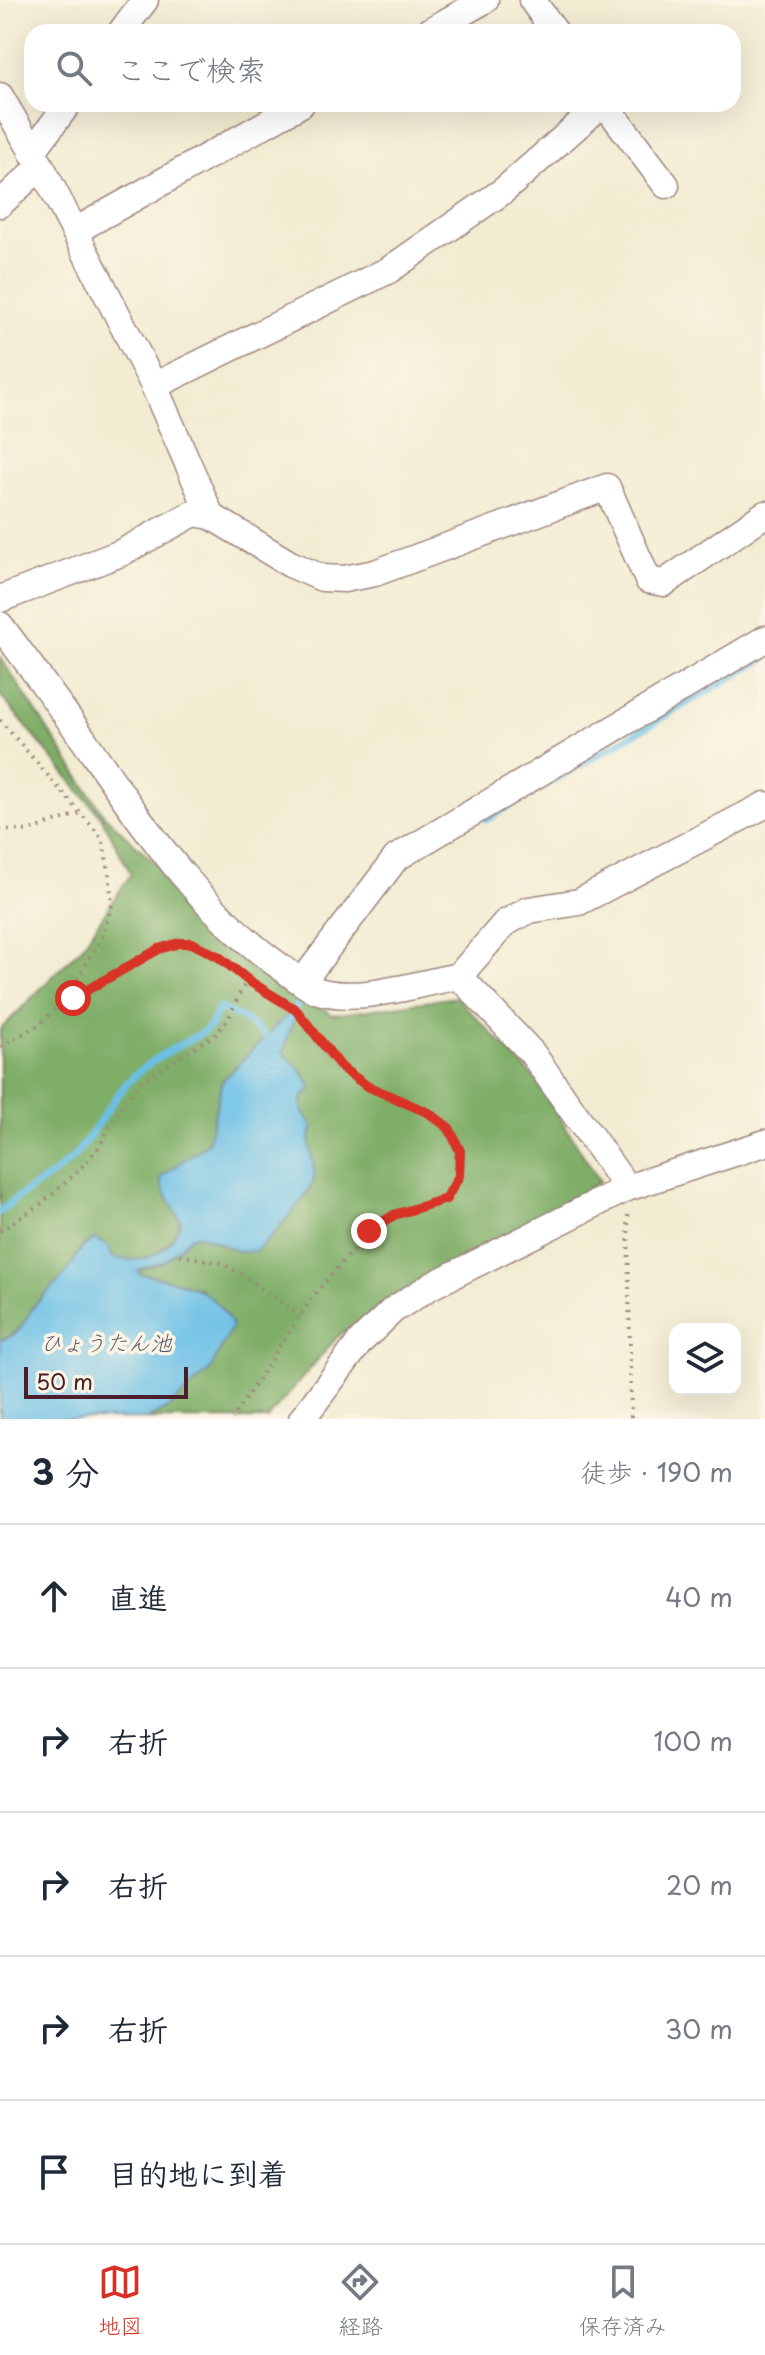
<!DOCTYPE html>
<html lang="ja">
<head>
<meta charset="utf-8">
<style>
  body { margin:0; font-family:"Playpen Sans","Klee One",sans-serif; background:#f2f2f3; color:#1f2937 }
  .controls { position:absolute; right:24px; bottom:24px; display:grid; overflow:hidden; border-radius:16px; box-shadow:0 8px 32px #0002 }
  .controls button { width:72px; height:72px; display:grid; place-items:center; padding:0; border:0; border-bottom:2px solid #e0e1e3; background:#fff; color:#1f2937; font:40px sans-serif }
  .scale { position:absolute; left:24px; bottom:20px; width:164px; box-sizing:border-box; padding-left:8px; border:4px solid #4a1f2b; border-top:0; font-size:22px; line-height:28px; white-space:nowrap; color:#4a1f2b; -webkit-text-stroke:6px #fcf5e5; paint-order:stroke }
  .stop { position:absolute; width:24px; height:24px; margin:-18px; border:6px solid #d93025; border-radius:50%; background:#fff }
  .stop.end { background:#d93025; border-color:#fff; box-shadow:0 2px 8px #0008 }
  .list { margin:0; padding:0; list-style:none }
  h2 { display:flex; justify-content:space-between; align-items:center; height:104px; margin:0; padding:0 32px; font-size:34px }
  h2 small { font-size:26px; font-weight:400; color:#747a83 }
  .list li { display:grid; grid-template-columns:52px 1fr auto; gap:24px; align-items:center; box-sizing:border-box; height:144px; padding:0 32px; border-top:2px solid #e0e1e3 }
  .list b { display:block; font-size:30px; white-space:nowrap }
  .list em { font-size:26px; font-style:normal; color:#747a83 }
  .icon { flex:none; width:44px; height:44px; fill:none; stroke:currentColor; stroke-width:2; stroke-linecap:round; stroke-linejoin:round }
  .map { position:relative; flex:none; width:765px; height:1419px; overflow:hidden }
  .search { position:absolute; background:#fff; box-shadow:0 8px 32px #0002; left:24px; right:24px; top:24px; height:88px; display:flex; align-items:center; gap:20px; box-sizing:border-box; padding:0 28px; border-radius:24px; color:#747a83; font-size:30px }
  .sheet { height:824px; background:#fff }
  nav { display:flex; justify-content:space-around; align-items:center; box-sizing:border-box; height:112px; border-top:2px solid #e0e1e3; background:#fff; font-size:22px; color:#747a83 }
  nav a { display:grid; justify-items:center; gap:4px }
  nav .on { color:#d93025 }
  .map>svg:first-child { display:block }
</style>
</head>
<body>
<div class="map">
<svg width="765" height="1419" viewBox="0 0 765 1419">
  <rect width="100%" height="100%" fill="#fcf5e5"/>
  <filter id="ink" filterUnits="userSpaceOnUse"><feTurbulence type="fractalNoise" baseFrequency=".0125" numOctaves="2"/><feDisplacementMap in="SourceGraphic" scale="16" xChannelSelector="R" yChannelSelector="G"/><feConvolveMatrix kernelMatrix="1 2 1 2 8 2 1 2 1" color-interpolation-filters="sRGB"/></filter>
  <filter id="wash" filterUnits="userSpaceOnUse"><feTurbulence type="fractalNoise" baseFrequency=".006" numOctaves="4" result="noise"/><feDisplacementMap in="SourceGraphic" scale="32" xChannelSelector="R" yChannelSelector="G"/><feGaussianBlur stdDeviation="1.8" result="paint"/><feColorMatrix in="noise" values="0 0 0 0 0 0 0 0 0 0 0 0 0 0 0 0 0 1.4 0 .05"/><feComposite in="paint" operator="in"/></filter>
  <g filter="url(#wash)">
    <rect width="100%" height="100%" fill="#f2ecd3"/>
    <path fill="#7fae68" stroke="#64664a" stroke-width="2" d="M0,657L104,815L269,970L333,1015L456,997L535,1078L600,1182L404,1292L338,1336L267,1419H147L170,1407L227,1316L199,1288L137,1273L138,1270L165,1261L192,1236L201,1235L239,1252L265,1243L314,1178L309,1136L313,1127L302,1111V1098L311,1087L302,1072L283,1052L293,1021L286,1017L222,1081L208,1143L168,1172L162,1187L181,1221C173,1245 154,1261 127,1261C113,1261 97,1250 85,1243L66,1274L32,1308L26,1323L8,1338L0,1340V1030L82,947L131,874L102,818L0,695Z"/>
    <path fill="#6ac0e7" stroke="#5a7089" stroke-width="2" d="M286,1016L293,1021L283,1052L302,1072L312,1088L302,1098V1111L313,1127C305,1144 315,1159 314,1177C313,1192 268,1241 255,1251L239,1252L201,1235L192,1236L165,1261L138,1270V1273C179,1283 211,1283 232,1326L210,1370L170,1407L147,1419H0V1340C24,1335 23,1319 35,1305C45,1293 58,1285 67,1272C76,1259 80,1245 95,1239L108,1246L112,1257C144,1266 170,1253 181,1221L162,1187L161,1177L208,1143L222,1081Z"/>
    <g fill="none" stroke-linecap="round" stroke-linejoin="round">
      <path stroke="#6ac0e7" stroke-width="7" d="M487,819L765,658
        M232,1013L247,1021L266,1037
        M290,1019L304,993
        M0,1212C21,1191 49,1181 70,1160C94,1137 107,1104 130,1080C149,1060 179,1046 203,1032L211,1025L219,1008L230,1013"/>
    </g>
  </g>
  <g filter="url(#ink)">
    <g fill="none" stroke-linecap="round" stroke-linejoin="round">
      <g stroke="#9e867f" stroke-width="29">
        <path id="minor" d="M532,0L555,32
          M121,32L145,0
          M428,32L485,0
          M0,96L41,166L154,386L211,516
          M605,104L666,185
          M32,152L68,104
          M0,204L41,166
          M75,231L301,104
          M154,386L389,270L503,191L602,104
          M0,599L121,553L194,513L211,516L290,564L322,578L344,579L375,573L607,487L648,580L664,583L765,514
          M0,625C29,664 58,703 86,743C143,825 201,913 285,970C294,977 305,986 315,990C357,1004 416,984 459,976L532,1053L627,1188
          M459,976L505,923L529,910L579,902L765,805
          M302,982L396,858L765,639
          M302,1419L360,1342L393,1310L431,1286L627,1188L765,1143"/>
      </g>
      <path stroke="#9e867f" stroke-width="4" stroke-dasharray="2 6" stroke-linecap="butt" d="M0,720L102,838L109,871L112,905L102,937L66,998L40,1024L0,1047
        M0,829L28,831L81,813
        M66,998C102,998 154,932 193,943C214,950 231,968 248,981C263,991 282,998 295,1010C315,1027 325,1054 346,1071C352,1076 359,1081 366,1085C392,1102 439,1106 455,1136C466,1157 458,1180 446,1199L394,1215L369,1231L313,1296L232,1419
        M628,1215L631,1419
        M0,1231L40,1205L77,1172L99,1147L115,1116L140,1082L216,1034L228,1020L242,988L249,982
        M180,1255L221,1263L243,1275L300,1316"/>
      <use href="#minor" stroke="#fff" stroke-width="26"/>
    </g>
  </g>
  <g fill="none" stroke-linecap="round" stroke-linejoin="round" filter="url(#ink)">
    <path stroke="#d93025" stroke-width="10" d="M73,998L159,949L179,943H192L219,957L249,981L296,1010L342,1068L367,1086L429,1113L449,1128L460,1151L459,1176L446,1199L394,1215L369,1231"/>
  </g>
  <g text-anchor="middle" stroke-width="7" stroke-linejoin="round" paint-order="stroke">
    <g font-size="22" font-style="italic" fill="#55576d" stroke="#fcf5e5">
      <text x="106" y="1351">ひょうたん池</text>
    </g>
  </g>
</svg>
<div class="controls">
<button><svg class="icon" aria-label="layers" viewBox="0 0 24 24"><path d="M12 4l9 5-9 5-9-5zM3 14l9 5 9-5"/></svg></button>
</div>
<div class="scale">50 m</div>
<div class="stop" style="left:73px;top:998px"></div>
<div class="stop end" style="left:369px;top:1231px"></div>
<div class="search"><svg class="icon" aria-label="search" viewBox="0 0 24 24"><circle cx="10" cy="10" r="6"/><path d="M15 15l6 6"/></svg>ここで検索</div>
</div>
<section class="sheet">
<h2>3 分<small>徒歩 · 190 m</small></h2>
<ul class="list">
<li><svg class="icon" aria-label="ahead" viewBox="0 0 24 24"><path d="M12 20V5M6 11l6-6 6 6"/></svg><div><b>直進</b></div><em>40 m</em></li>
<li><svg class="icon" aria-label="right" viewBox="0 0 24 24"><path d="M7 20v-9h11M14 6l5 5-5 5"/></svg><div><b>右折</b></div><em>100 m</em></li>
<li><svg class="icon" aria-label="right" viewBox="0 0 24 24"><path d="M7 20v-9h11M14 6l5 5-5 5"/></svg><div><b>右折</b></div><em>20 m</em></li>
<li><svg class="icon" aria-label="right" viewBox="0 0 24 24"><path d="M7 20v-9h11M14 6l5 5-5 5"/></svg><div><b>右折</b></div><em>30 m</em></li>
<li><svg class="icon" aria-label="arrive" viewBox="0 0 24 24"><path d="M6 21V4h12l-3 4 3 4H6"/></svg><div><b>目的地に到着</b></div></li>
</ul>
</section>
<nav>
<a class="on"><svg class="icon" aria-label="map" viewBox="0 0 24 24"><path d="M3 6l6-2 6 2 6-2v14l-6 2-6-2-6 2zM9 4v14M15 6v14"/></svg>地図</a>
<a><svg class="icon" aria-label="directions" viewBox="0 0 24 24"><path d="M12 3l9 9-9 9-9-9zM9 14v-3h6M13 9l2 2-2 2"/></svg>経路</a>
<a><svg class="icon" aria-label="saved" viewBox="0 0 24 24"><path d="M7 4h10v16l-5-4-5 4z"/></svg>保存済み</a>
</nav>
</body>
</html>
